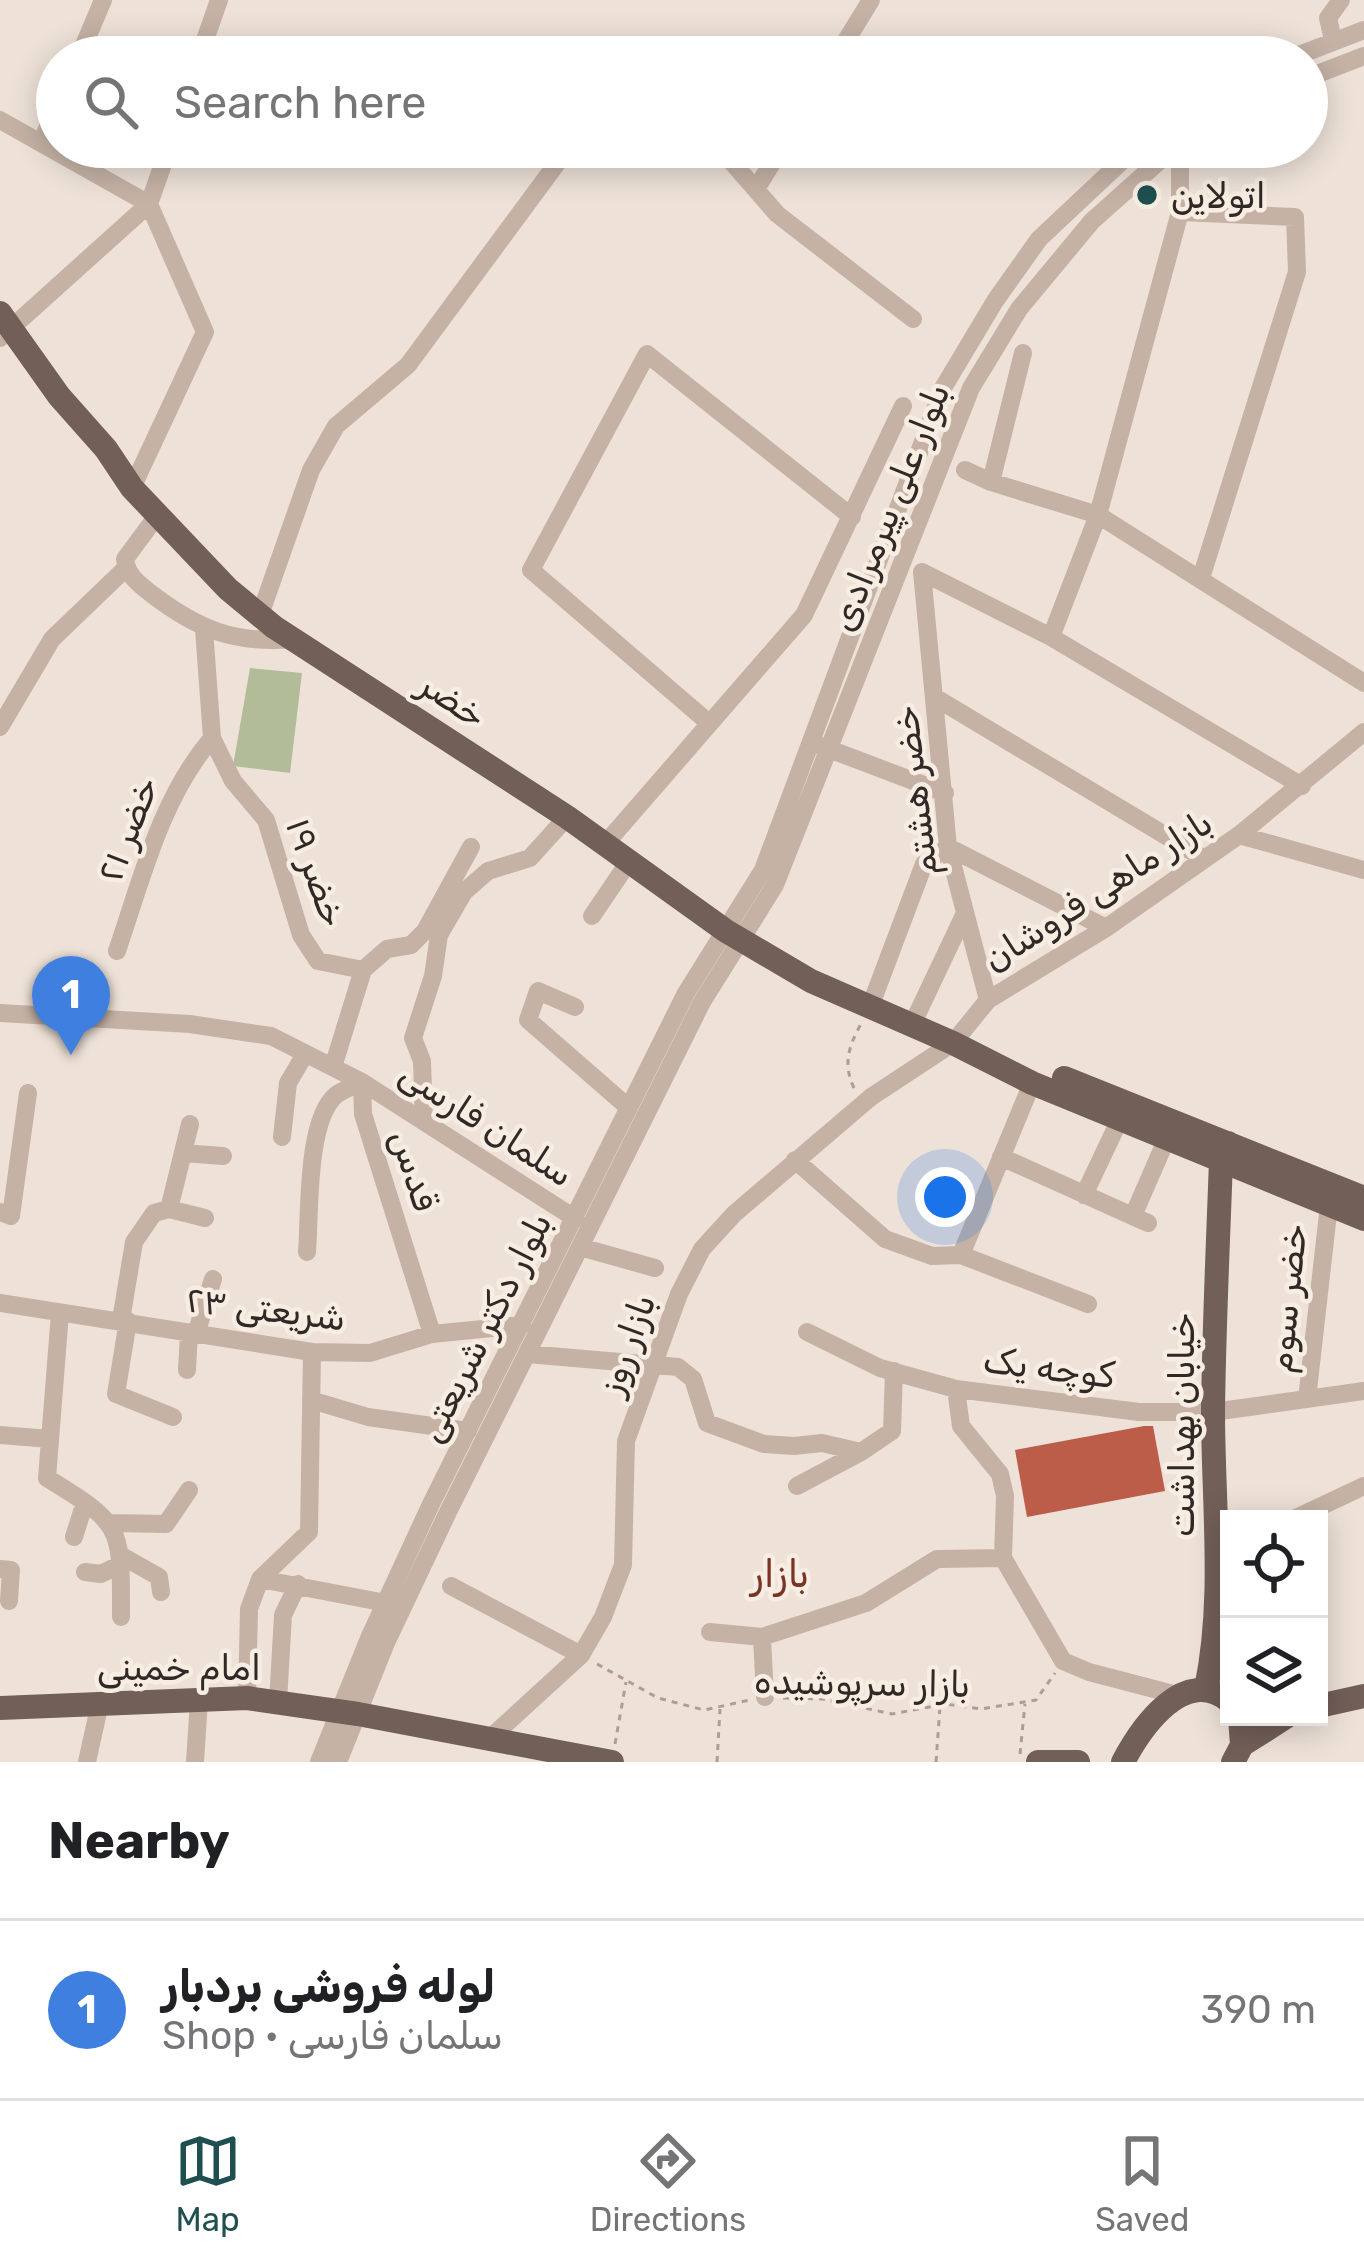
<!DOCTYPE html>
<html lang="en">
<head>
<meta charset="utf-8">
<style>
  body { margin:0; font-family:Rubik,Vazirmatn,sans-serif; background:#f2f2f2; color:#202124 }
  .controls { position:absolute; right:36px; bottom:36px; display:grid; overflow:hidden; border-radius:0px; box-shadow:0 6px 30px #0003 }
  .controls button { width:108px; height:108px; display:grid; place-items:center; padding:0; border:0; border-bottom:3px solid #e0e0e0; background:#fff; color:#202124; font:60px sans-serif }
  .you { position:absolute; left:945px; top:1197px; width:42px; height:42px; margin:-30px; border:9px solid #fff; border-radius:50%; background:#1a73e8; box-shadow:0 0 0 18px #1a73e833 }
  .badge { display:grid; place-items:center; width:78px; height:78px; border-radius:50%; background:#1f4f4f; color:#fff; font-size:39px; font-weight:700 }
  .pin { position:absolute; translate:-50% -99px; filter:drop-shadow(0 3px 6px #0008) }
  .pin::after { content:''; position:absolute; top:63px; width:42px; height:36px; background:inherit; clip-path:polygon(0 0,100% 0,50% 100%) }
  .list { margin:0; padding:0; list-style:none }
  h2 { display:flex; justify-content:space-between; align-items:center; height:156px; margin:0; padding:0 48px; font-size:51px }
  h2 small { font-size:39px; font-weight:400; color:#757577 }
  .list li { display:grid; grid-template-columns:78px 1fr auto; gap:36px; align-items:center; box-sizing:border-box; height:180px; padding:0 48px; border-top:3px solid #e0e0e0 }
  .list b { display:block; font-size:45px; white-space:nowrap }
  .list p { margin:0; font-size:39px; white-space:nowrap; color:#757577 }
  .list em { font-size:39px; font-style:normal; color:#757577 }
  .icon { flex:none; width:66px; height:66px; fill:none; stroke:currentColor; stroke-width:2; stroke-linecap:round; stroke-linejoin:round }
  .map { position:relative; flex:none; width:1364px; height:1762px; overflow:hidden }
  .search { position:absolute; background:#fff; box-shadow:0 6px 30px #0003; left:36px; right:36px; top:36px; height:132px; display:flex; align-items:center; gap:30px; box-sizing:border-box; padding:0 42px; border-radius:66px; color:#757577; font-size:45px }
  .sheet { height:336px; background:#fff }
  nav { display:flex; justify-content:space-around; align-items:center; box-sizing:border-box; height:168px; border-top:3px solid #e0e0e0; background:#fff; font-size:33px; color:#757577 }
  nav a { display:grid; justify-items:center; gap:6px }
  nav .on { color:#1f4f4f }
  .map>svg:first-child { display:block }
</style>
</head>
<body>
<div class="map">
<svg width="1364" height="1762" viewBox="0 0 1364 1762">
  <rect width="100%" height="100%" fill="#eee2d8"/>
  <path fill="#b2bc99" d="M250,668L302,673L290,773L233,766Z"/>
  <path fill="#bb5d48" d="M1144,1426H1153L1165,1491L1027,1517L1015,1450Z"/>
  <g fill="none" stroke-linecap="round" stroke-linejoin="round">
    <path stroke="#b09c90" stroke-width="3" stroke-dasharray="6 6" stroke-linecap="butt" d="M854,1088C843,1065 848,1047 861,1024
      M597,1664L658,1698L704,1710L750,1700
      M783,1698L823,1699L892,1714L945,1704L981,1709L1036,1700L1055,1673
      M615,1744L626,1682
      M1020,1754L1025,1704
      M717,1762L720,1709
      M936,1762L940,1707"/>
    <path stroke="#c5b2a5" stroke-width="18" d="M1333,40L1328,18L1341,0
      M79,57L103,0
      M199,57L219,0
      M637,57H642
      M836,57L871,0
      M1294,57L1364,30
      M1307,78L1364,56
      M0,120L149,204L205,332L132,488
      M41,143L57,106
      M719,147L777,214L913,319
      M1180,147V212L1295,217L1297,272L1201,578
      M756,189L782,147
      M0,338L149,204L169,147
      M965,470L991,482L1098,515L1364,683
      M991,482L1023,353
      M156,517L125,559C127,576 140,585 153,595C199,630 235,644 294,639
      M922,572L1051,637L1302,786
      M922,572L948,847L988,1000
      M260,615L311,470L336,426L408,365L569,147
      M204,629L212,738L233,781L266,820L301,935L318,961L363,970
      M1051,637L1098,515L1180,212
      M936,698L1203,858
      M709,723L531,570L647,354L852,517
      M0,727L52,639L126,568
      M821,746L945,793
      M1239,835L1364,732
      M606,843L804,615L903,406
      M592,916L630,860
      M117,951C142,878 161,798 212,738
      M363,970L387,949L411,945L425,931L471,847
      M575,1007L538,991L528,1020L629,1108
      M870,1007L924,864L948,847L1106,928
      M0,1013L190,1024L271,1036L362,1082L576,1219
      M912,1025L965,913
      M333,1067L363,970
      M362,1082L363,1114L432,1334
      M424,1122L422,1061L413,1038L433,976L439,935L464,892L488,871L530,858L567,817
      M282,1137L288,1083L305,1054
      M183,1153L223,1156
      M1001,1157L1148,1223
      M795,1160L885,1239L932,1256L961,1255L1088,1304
      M1084,1195L1120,1119
      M169,1209L205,1218
      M0,1212L11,1216L28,1093
      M1133,1216L1167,1138
      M580,1247L655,1268
      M307,1252C310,1215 306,1120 336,1095C342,1090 354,1086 362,1082
      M961,1255L1032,1083
      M0,1303L312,1352L370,1353L432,1334L522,1325
      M60,1313L47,1478C124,1525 121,1527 121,1617
      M121,1320L134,1242L154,1213L169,1209L190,1124
      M128,1321L116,1394L173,1417
      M807,1332L880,1368L956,1389L1139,1412H1213L1364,1391
      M196,1334L213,1279
      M527,1354L678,1367L693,1379L707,1423L764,1444L794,1446L822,1443L861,1452L892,1431L894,1371
      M187,1370L189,1333
      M956,1389L961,1426L1000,1474L1005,1496L1003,1558L1063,1661L1089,1672L1177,1695
      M1307,1399L1329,1205
      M311,1400L368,1417L468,1431
      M0,1435L50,1439
      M797,1486L861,1452
      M1294,1519L1364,1486
      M111,1523L166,1524L189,1490
      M74,1537L85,1502
      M122,1556L159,1577L161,1592
      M0,1569L11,1570L9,1601
      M85,1572L101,1574L121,1564
      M260,1579L386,1603
      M451,1586L581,1655
      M710,1632L762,1637L866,1603L937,1559L1003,1558
      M762,1637L765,1697
      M247,1698L249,1609L260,1579L309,1532L312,1352
      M278,1702L283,1615L298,1584
      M487,1741L581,1655L603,1617L623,1565L626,1441L679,1294L702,1249L734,1214L871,1097L953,1043L988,1000L1106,928L1239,835L1364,870
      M87,1762L100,1703
      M195,1762L199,1700
      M319,1762L370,1636L431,1504L686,993L763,870L943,388L995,301L1039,239L1137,147
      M338,1762L386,1643L448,1512L702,1002L775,885L971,388L1019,309L1092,221L1175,147"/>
    <path stroke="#725f58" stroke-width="24" d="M0,313L59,396L106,449L132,488L228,589L274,627L567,817L726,931L811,981L953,1043L1032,1083L1364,1219
      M1064,1078L1364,1198
      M1206,1689C1225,1598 1213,1504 1213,1411C1214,1328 1218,1244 1221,1160L1228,1143
      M1319,1706L1364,1696
      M0,1708L247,1698L358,1714L612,1762
      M1242,1745L1286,1717
      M1038,1762H1078
      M1123,1762C1142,1726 1185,1665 1229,1701
      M1233,1762L1242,1745L1240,1717"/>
  </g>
  <circle fill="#1f4f4f" stroke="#f7ede3" stroke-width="4.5" cx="1147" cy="195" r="12"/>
  <g text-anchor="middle" stroke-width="9" stroke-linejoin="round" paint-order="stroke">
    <g font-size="36" fill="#312926" stroke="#f7ede3" text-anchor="start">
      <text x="1171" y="208">اتولاین</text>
    </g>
    <g font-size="36" fill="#312926" stroke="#f7ede3">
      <text transform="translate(889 507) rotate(-68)" y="13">بلوار علی پیرمرادی</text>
      <text transform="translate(453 699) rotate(33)" y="13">خضر</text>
      <text transform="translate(914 791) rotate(-97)" y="13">خضر هشتم</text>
      <text transform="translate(127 829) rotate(-69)" y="13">خضر ۲۱</text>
      <text transform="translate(317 872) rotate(70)" y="13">خضر ۱۹</text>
      <text transform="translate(1097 890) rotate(-33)" y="13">بازار ماهی فروشان</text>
      <text transform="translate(487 1123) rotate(33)" y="13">سلمان فارسی</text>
      <text transform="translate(415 1170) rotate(72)" y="13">قدس</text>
      <text transform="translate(1286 1298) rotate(-84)" y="13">خضر سوم</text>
      <text transform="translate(266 1308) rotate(7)" y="13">شریعتی ۲۳</text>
      <text transform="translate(484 1327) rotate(-63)" y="13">بلوار دکتر شریعتی</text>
      <text transform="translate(626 1344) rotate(-70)" y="13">بازار روز</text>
      <text transform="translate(1049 1367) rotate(7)" y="13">کوچه یک</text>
      <text transform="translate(1181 1425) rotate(-90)" y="13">خیابان بهداشت</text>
      <text x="179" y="1680">امام خمینی</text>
      <text transform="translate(862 1682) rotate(1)" y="13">بازار سرپوشیده</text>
    </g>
    <g font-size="39" fill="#793426" stroke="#f7ede3">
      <text x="780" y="1587">بازار</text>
    </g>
  </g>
</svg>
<div class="controls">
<button><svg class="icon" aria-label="locate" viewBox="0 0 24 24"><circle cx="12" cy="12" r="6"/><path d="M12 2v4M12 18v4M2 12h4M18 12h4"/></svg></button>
<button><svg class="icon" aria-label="layers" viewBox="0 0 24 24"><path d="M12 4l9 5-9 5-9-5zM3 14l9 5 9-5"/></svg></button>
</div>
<div class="you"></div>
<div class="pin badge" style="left:71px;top:1055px;background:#3f7fe0">1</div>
<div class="search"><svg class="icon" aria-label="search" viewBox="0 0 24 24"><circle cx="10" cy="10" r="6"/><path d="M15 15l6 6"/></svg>Search here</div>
</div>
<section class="sheet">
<h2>Nearby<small></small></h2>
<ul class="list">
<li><span class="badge" style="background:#3f7fe0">1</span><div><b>لوله فروشی بردبار</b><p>Shop · سلمان فارسی</p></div><em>390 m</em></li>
</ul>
</section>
<nav>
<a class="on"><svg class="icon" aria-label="map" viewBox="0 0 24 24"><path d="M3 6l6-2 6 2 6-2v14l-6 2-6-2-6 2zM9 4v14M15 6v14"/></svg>Map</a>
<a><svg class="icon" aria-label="directions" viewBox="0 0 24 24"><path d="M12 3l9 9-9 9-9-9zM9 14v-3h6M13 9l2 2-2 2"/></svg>Directions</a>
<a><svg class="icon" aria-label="saved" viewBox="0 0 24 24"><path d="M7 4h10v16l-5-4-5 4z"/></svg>Saved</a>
</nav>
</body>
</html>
